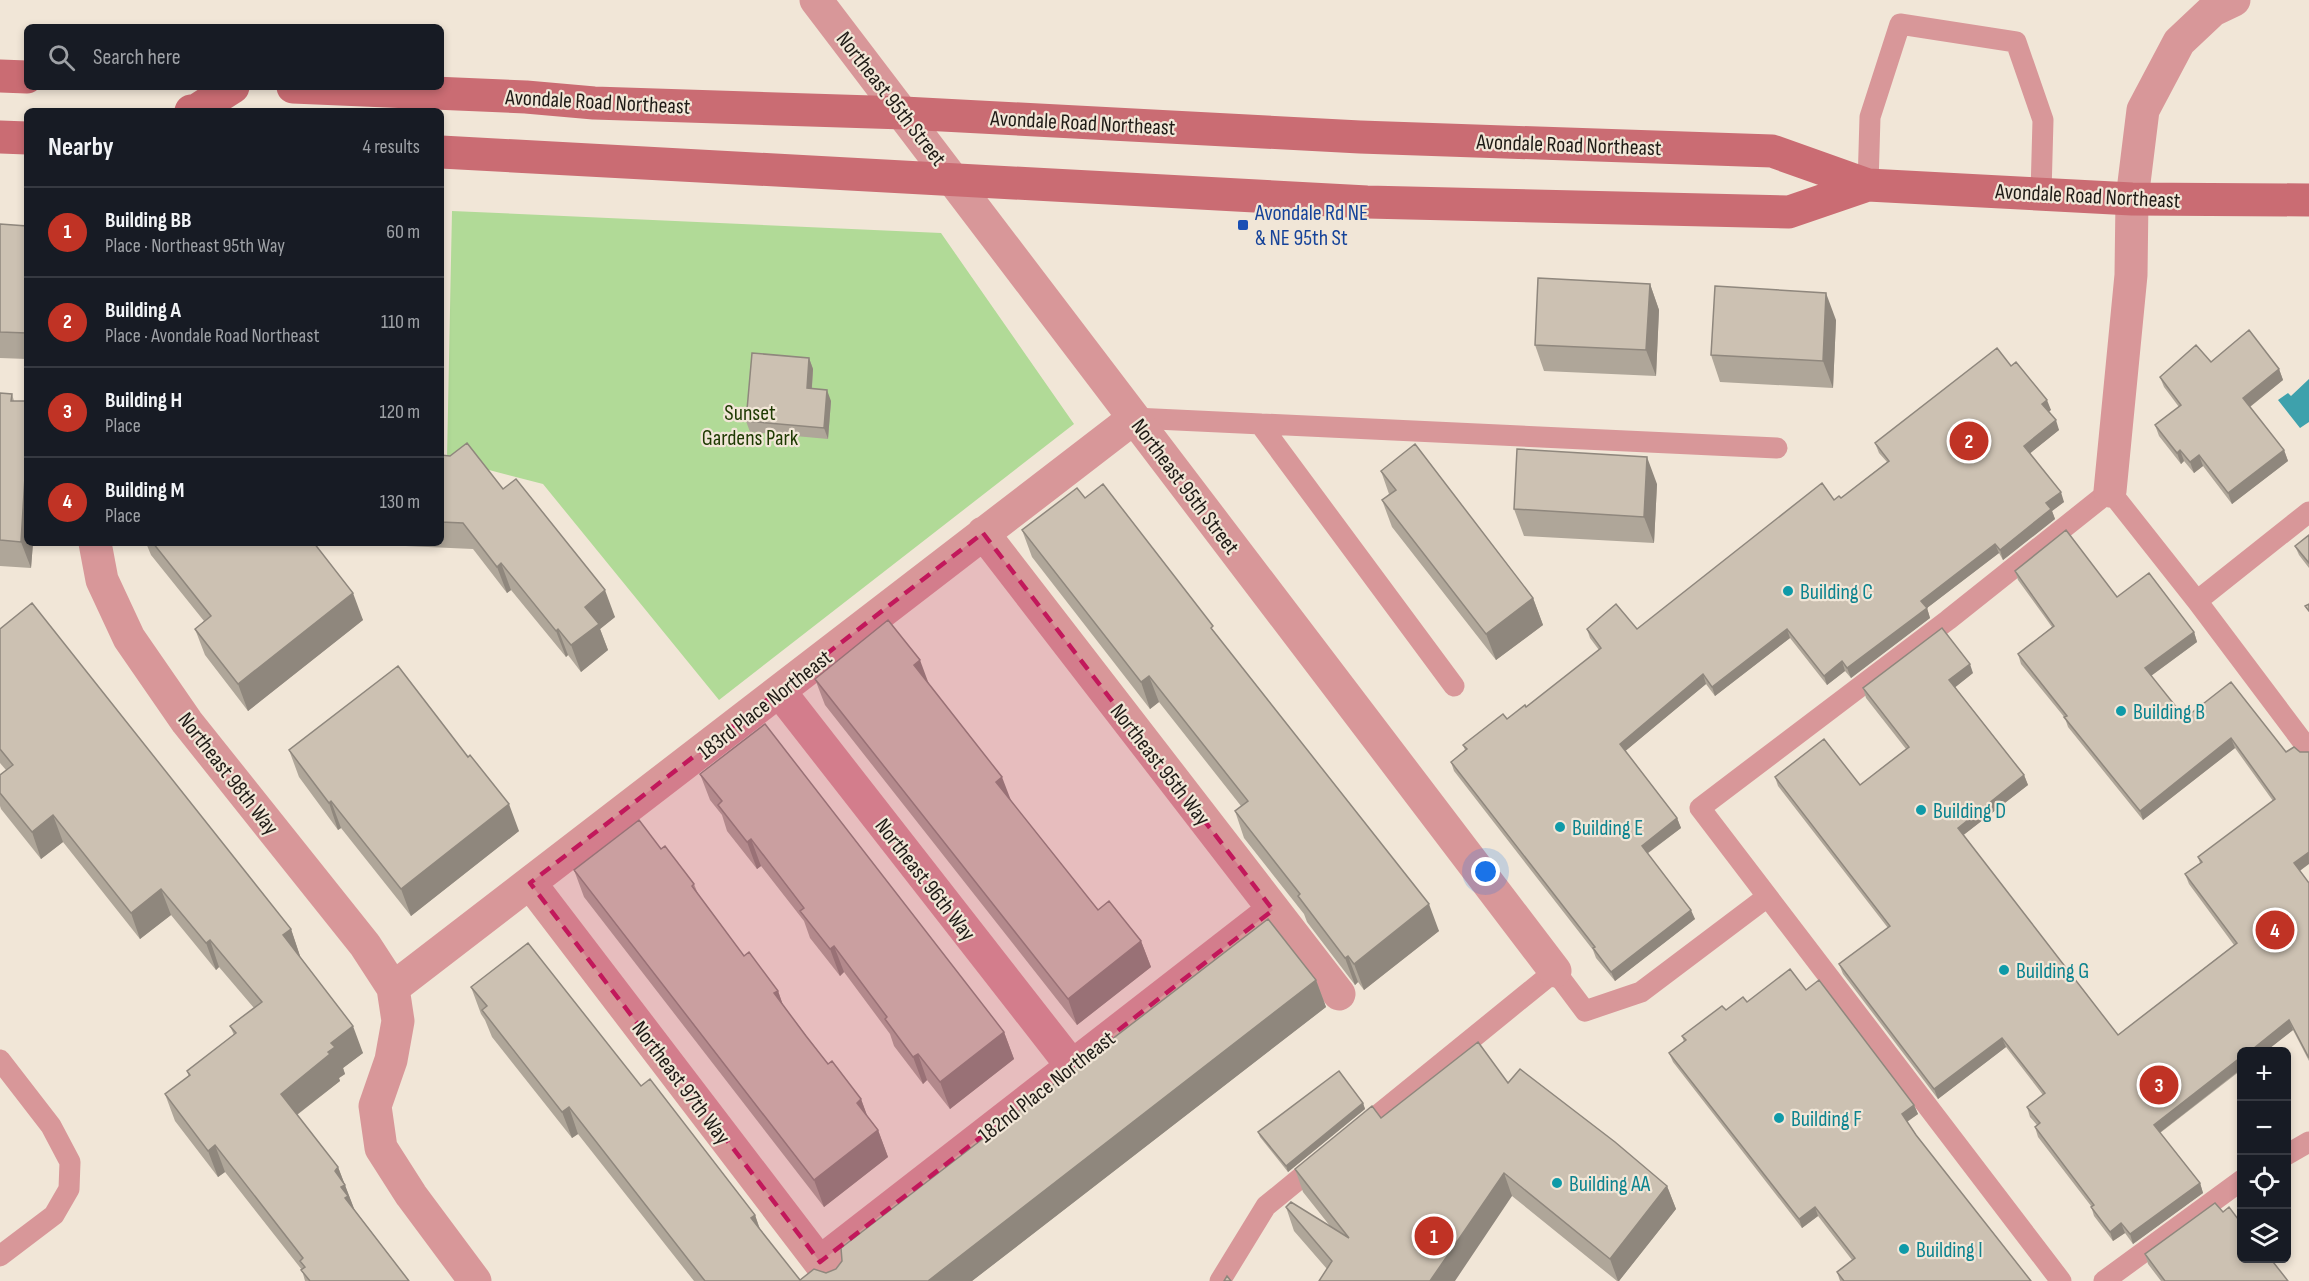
<!DOCTYPE html>
<html lang="en">
<head>
<meta charset="utf-8">
<style>
  body { margin:0; font-family:"Sofia Sans Condensed",sans-serif; background:#242831; color:#f1f3f6 }
  .controls { position:absolute; right:18px; bottom:18px; display:grid; overflow:hidden; border-radius:9px; box-shadow:0 3px 9px #0003 }
  .controls button { width:54px; height:54px; display:grid; place-items:center; padding:0; border:0; border-bottom:2px solid #363941; background:#171b24; color:#f1f3f6; font:30px sans-serif }
  .you { position:absolute; left:1486px; top:872px; width:21px; height:21px; margin:-15px; border:4px solid #fff; border-radius:50%; background:#1a73e8; box-shadow:0 0 0 9px #1a73e833 }
  .badge { display:grid; place-items:center; width:39px; height:39px; border-radius:50%; background:#c03325; color:#fff; font-size:20px; font-weight:700 }
  .pin { position:absolute; translate:-50% -50%; border:3px solid #fff; box-shadow:0 2px 6px #0006 }
  .list { margin:0; padding:0; list-style:none }
  h2 { display:flex; justify-content:space-between; align-items:center; height:78px; margin:0; padding:0 24px; font-size:26px }
  h2 small { font-size:20px; font-weight:400; color:#9ea1a6 }
  .list li { display:grid; grid-template-columns:39px 1fr auto; gap:18px; align-items:center; box-sizing:border-box; height:90px; padding:0 24px; border-top:2px solid #363941 }
  .list b { display:block; font-size:22px; white-space:nowrap }
  .list p { margin:0; font-size:20px; white-space:nowrap; color:#9ea1a6 }
  .list em { font-size:20px; font-style:normal; color:#9ea1a6 }
  .icon { flex:none; width:33px; height:33px; fill:none; stroke:currentColor; stroke-width:2; stroke-linecap:round; stroke-linejoin:round }
  .map { position:relative; flex:none; width:2309px; height:1281px; overflow:hidden }
  .search { position:absolute; background:#171b24; box-shadow:0 3px 9px #0003; left:24px; top:24px; width:420px; height:66px; display:flex; align-items:center; gap:15px; box-sizing:border-box; padding:0 21px; border-radius:9px; color:#9ea1a6; font-size:22px }
  .panel { position:absolute; background:#171b24; box-shadow:0 3px 9px #0003; left:24px; top:108px; width:420px; height:438px; border-radius:9px }
  .map>svg:first-child { display:block }
</style>
</head>
<body>
<div class="map">
<svg width="2309" height="1281" viewBox="0 0 2309 1281">
  <rect width="100%" height="100%" fill="#f1e6d7"/>
  <path fill="#b1da97" d="M452,211L941,233L1074,424L719,700L543,484L447,459Z"/>
  <path fill="#3ea1ac" d="M2309,379V422L2300,428L2278,400L2288,393L2291,396Z"/>
  <g fill="none" stroke-linecap="round" stroke-linejoin="round">
    <path stroke="#d89799" stroke-width="21" d="M1868,185L1870,117L1900,24L2016,42L2043,120L2041,193
      M1134,418L1777,448
      M1260,424L1454,686
      M2197,601L2309,750
      M0,1060L51,1126L70,1162L69,1189L54,1215L0,1256
      M1357,1132L1555,971L1585,1011L1641,992L1767,897
      M2286,1155L2309,1142
      M1220,1281L1266,1206L1321,1161
      M2061,1281L1700,808L1948,620L2110,491L2197,601L2309,512
      M2104,1281L2242,1180"/>
    <path stroke="#d89799" stroke-width="33" d="M816,0L1555,971
      M2110,491L2131,275L2132,199L2143,110L2179,42L2213,10L2234,0
      M983,533L1339,994
      M95,543L102,580L129,638L187,722L365,945L393,988L398,1021L391,1060L375,1106L381,1148L411,1195L475,1281
      M780,692L1072,1066
      M530,883L834,1281
      M393,988L1134,418
      M820,1262L1273,910"/>
    <path stroke="#ca6c73" stroke-width="33" d="M0,76L27,77
      M293,87L526,97L594,103L904,113L1360,137L1772,151L1868,185L2132,199L2309,200
      M191,111L197,110L233,87
      M0,137L27,138
      M441,152L1367,202L1789,212L1868,185"/>
  </g>
  <path fill="#afa699" d="M0,224L27,226V359L0,358Z
    M1650,284L1659,310L1656,376L1544,371L1535,345Z
    M1836,320L1833,388L1720,382L1711,355Z
    M809,358L813,369L812,388L831,401L828,439L750,432L746,421Z
    M2211,362L2279,369L2283,380L2250,407L2284,450L2288,461L2232,504L2203,466L2194,473L2184,461L2181,464L2159,436L2155,425L2179,407L2164,387L2160,377Z
    M2011,366L2051,410L2048,411L2059,430L2030,453L2064,502L2052,511L2055,519L2003,560L1999,553L1927,608L1930,618L1851,678L1845,671L1827,685L1790,638L1715,696L1706,684L1625,751L1677,818L1681,828L1647,854L1695,919L1615,981L1596,958L1593,950L1454,771L1451,762L1465,750L1463,745L1526,707L1599,650L1590,638L1587,629H1637L1834,500L1841,498L1887,462L1879,453L1875,443Z
    M0,393L12,394L14,401L27,543H33L31,568L0,566Z
    M441,455L503,489L615,617L600,629L608,650L581,672L568,655L566,657L511,590L507,593L473,549L338,543H441Z
    M1381,471L1533,598L1543,625L1496,660L1392,527L1382,500L1389,494Z
    M1657,484L1654,543L1524,536L1514,509Z
    M1085,498L1216,634L1439,931L1364,990L1358,982L1355,985L1307,922L1304,914L1244,838L1235,811L1241,806L1159,702L1150,709L1032,557L1022,530Z
    M2309,535V568L2299,555L2295,546Z
    M146,543H314L363,620L248,711L205,655L195,629L204,621L151,555Z
    M2015,571L2117,597L2194,632L2197,642L2151,676L2185,718L2286,752L2300,871L2309,883V1061L2293,1030L2160,1133L2200,1183L2203,1193L2133,1244L2125,1233L2113,1241L2094,1216L2091,1206L2038,1137L2035,1127L2037,1125L2030,1117L2027,1107L2043,1095L2006,1047L1938,1099L1843,974L1839,964L1888,928L1778,786L1775,777L1860,785L1906,749L1866,698L1863,688L1973,673L1955,687L2024,775L2028,785L1963,835L2118,1035L2234,945L2189,884L2185,874L2200,863L2198,857L2273,801L2235,748L2143,820L2068,727L2065,718L2021,664L2018,654L2052,627L2018,580Z
    M0,629L291,929L300,956L363,1053L343,1068L345,1074L339,1078L340,1081L297,1115L338,1167L354,1209L409,1281H305L302,1270L225,1172L218,1177L175,1121L165,1094L189,1077L187,1071L234,1035L230,1026L254,1008L219,967L216,970L171,915L140,939L63,842L41,859L1,809L0,806V775L6,770L0,763Z
    M815,679L929,684L1011,801L1098,910L1141,941L1151,967L1077,1025L825,705Z
    M289,750L519,831L411,916L341,828L338,830L299,777Z
    M700,774L1004,1032L1014,1059L950,1109L927,1080L923,1084L894,1046L890,1034L844,972L840,976L810,938L804,921L761,866L757,869L727,831L722,815L710,800Z
    M661,849L694,884L698,894L744,956L778,991L783,1005L828,1064L861,1099L867,1116L878,1130L888,1157L824,1207L584,897L574,870Z
    M1316,980L1326,1007L972,1281H694L578,1134L572,1138L492,1037L485,1020L481,1014L471,987L641,1086L755,1215L760,1229L800,1280L826,1273L836,1269Z
    M1806,990L1914,1105L1918,1114L1907,1122L1916,1135L2031,1281H1840L1837,1272L1852,1260L1818,1216L1802,1228L1673,1062L1669,1053L1684,1042L1682,1036L1726,1010L1747,1002Z
    M1508,1083L1667,1186L1676,1209L1619,1281H1617L1512,1196L1327,1269L1294,1231L1286,1207L1330,1226L1303,1192L1295,1169L1381,1118Z
    M1363,1103L1365,1109L1288,1172L1260,1137L1258,1132Z
    M2223,1212L2288,1281H2161L2148,1264L2145,1254Z"/>
  <path fill="#8f877d" d="M1650,284L1659,310L1656,376L1646,350Z
    M1826,293L1836,320L1833,388L1823,361Z
    M809,358L813,369L811,399L807,388Z
    M2279,369L2283,380L2247,409L2243,398Z
    M827,390L831,401L828,439L824,428Z
    M2047,400L2051,410L2046,414L2042,404Z
    M2056,420L2059,430L2028,455L2024,446Z
    M27,444V543H33L31,568L21,542Z
    M2180,450L2184,461L2181,464L2177,453Z
    M2284,450L2288,461L2232,504L2228,493Z
    M2199,455L2203,466L2194,473L2190,462Z
    M1647,457L1657,484L1654,543L1644,517Z
    M2061,492L2064,502L2052,511L2055,519L2003,560L2000,550L2046,503Z
    M1995,544L1999,553L1927,608L1930,618L1851,678L1847,668L1921,601Z
    M501,563L511,590L507,593L497,567Z
    M605,590L615,617L600,629L608,650L581,672L571,645L585,607Z
    M353,593L363,620L248,711L238,684Z
    M1533,598L1543,625L1496,660L1486,634Z
    M558,629L568,655L566,657L556,631Z
    M1787,629L1790,638L1715,696L1712,687Z
    M2194,632L2197,642L2148,678L2145,668Z
    M920,660L930,687L914,665Z
    M1842,661L1845,671L1827,685L1824,676Z
    M1970,664L1973,673L1953,689L1949,680Z
    M1703,674L1706,684L1623,753L1620,744Z
    M1149,676L1159,702L1150,709L1141,682Z
    M2231,738L2235,748L2143,820L2140,811Z
    M2024,775L2028,785L1961,837L1958,828Z
    M1002,777L1012,803L996,782Z
    M331,801L341,828L338,830L329,803Z
    M509,804L519,831L411,916L401,889Z
    M53,815L63,842L41,859L32,832Z
    M1677,818L1681,828L1645,855L1642,846Z
    M751,839L761,866L757,869L747,842Z
    M2309,852V864L2297,873L2294,863Z
    M161,889L171,915L140,939L131,913Z
    M1429,904L1439,931L1364,990L1354,964Z
    M1691,910L1695,919L1615,981L1611,972Z
    M291,929L300,956L293,962L283,935Z
    M210,940L219,967L216,970L206,943Z
    M1141,941L1151,967L1077,1025L1068,999Z
    M834,946L844,972L840,976L830,949Z
    M1348,956L1358,982L1355,985L1345,958Z
    M1316,980L1326,1007L972,1281H928Z
    M778,991L787,1017L774,993Z
    M2289,1020L2293,1030L2265,1052H2249Z
    M353,1026L363,1053L343,1068L345,1074L339,1078L340,1081L290,1120L281,1094L331,1043Z
    M1004,1032L1014,1059L950,1109L940,1082Z
    M2002,1038L2006,1047L1938,1099L1934,1089Z
    M918,1054L927,1080L923,1084L913,1057Z
    M2241,1057V1069L2158,1134L2154,1125Z
    M861,1099L871,1126L857,1103Z
    M1363,1103L1365,1109L1288,1172L1286,1166Z
    M1914,1105L1918,1114L1905,1123L1902,1114Z
    M569,1107L578,1134L572,1138L562,1112Z
    M878,1130L888,1157L824,1207L814,1180Z
    M215,1145L225,1172L218,1177L208,1151Z
    M338,1167L355,1211L344,1198L335,1171Z
    M1504,1173L1512,1196L1455,1281H1430Z
    M2200,1183L2203,1193L2133,1244L2130,1234Z
    M1667,1186L1676,1209L1619,1281H1618L1610,1259Z
    M1815,1207L1818,1216L1802,1228L1799,1219Z
    M755,1215L764,1242L751,1218Z
    M2121,1223L2125,1233L2113,1241L2110,1232Z"/>
  <path fill="#ccc1b2" stroke="#8f877d" stroke-width="1.5" d="M0,224L27,226V333L0,332Z
    M1538,278L1650,284L1646,350L1535,345Z
    M1715,286L1826,293L1823,361L1711,355Z
    M2249,330L2279,369L2243,398L2284,450L2228,493L2199,455L2190,462L2180,450L2177,453L2155,425L2181,405L2160,377L2196,345L2211,362Z
    M1997,348L2011,366L2016,362L2047,400L2042,404L2056,420L2024,446L2061,492L2046,503L2051,509L2000,550L1995,544L1921,601L1927,608L1847,668L1842,661L1824,676L1787,629L1712,687L1703,674L1620,744L1677,818L1642,846L1691,910L1611,972L1593,948L1595,947L1451,762L1467,749L1463,745L1503,714L1507,719L1525,705L1526,707L1601,648L1587,629L1616,604L1637,629L1822,483L1834,500L1839,496L1841,498L1889,461L1875,443Z
    M752,353L809,358L807,388L827,390L824,428L746,421Z
    M0,393L12,394L11,401H27V444L21,542L0,540Z
    M467,443L503,489L516,479L605,590L585,607L599,624L571,645L558,629L556,631L501,563L497,567L463,523L441,522V455L450,456Z
    M1415,444L1533,598L1486,634L1382,500L1396,490L1381,471Z
    M1517,449L1647,457L1644,517L1514,509Z
    M1103,484L1213,626L1211,628L1429,904L1354,964L1348,956L1345,958L1298,896L1300,894L1235,811L1248,801L1149,676L1141,682L1022,530L1077,488L1085,498Z
    M2066,530L2117,597L2149,573L2194,632L2145,668L2185,718L2231,682L2286,752L2294,747L2300,752H2309V852L2294,863L2309,883V1058L2289,1020L2249,1052H2241V1057L2154,1125L2200,1183L2130,1234L2121,1223L2110,1232L2091,1207L2094,1205L2035,1127L2040,1123L2027,1107L2045,1093L2002,1038L1934,1089L1839,964L1890,926L1775,777L1824,739L1860,785L1909,747L1863,688L1942,628L1970,664L1949,680L2024,775L1958,828L2118,1035L2237,943L2185,874L2202,862L2198,857L2275,799L2231,738L2140,811L2064,717L2067,716L2018,654L2054,626L2015,571Z
    M2309,535V563L2295,546Z
    M153,543H314L353,593L238,684L195,629L211,616Z
    M32,603L291,929L283,935L353,1026L331,1043L335,1047L328,1052L330,1054L281,1094L338,1167L335,1171L345,1185L341,1187L348,1196L345,1198L409,1281H310L301,1270L305,1267L300,1261L303,1258L215,1145L208,1151L165,1094L190,1075L187,1071L236,1033L230,1026L262,1002L210,940L206,943L161,889L131,913L53,815L32,832L0,793V775L13,765L0,749V629Z
    M2309,604V611L2305,606Z
    M888,620L920,660L914,665L1002,777L996,782L1098,910L1109,901L1141,941L1068,999L815,679Z
    M398,666L468,757L470,755L509,804L401,889L331,801L329,803L289,750Z
    M765,724L1004,1032L940,1082L918,1054L913,1057L885,1019L887,1017L834,946L830,949L800,911L804,908L751,839L747,842L718,805L722,801L700,774Z
    M639,820L661,849L665,846L694,884L692,886L744,956L749,952L778,991L774,993L806,1036L828,1064L832,1061L861,1099L857,1103L878,1130L814,1180L574,870Z
    M1268,919L1316,980L928,1281H705L569,1107L562,1112L482,1010L487,1006L471,987L528,943L641,1086L650,1079L755,1215L751,1218L800,1280L814,1269L826,1273L836,1269L842,1261L841,1248Z
    M1790,969L1806,990L1819,980L1914,1105L1902,1114L1916,1135L2031,1281H1844L1837,1272L1855,1258L1815,1207L1799,1219L1669,1053L1686,1040L1682,1036L1722,1006L1726,1010L1743,997L1747,1002Z
    M1478,1042L1508,1083L1520,1069L1615,1142L1667,1186L1610,1259L1504,1173L1430,1281H1319L1332,1261L1286,1207L1291,1202L1349,1238L1295,1169L1372,1106L1381,1118Z
    M1339,1071L1363,1103L1286,1166L1258,1132Z
    M2215,1203L2223,1212L2229,1207L2241,1223V1258H2270L2288,1281H2165L2145,1254Z
    M1227,1276L1231,1281H1224Z"/>
  <path fill="#c2185b" fill-opacity="0.2" stroke="#c2185b" stroke-width="4.5" stroke-dasharray="12 8" stroke-linejoin="round" d="M983,533L1273,910L820,1262L530,883Z"/>
  <rect fill="#1a4fb4" stroke="#f1e6d7" stroke-width="2" x="1237" y="219" width="12" height="12" rx="3"/>
  <g fill="#0f9aa8" stroke="#f1e6d7" stroke-width="2">
    <circle cx="1788" cy="591" r="6"/>
    <circle cx="2121" cy="711" r="6"/>
    <circle cx="1921" cy="810" r="6"/>
    <circle cx="1560" cy="827" r="6"/>
    <circle cx="2004" cy="970" r="6"/>
    <circle cx="1779" cy="1118" r="6"/>
    <circle cx="1557" cy="1183" r="6"/>
    <circle cx="1904" cy="1249" r="6"/>
  </g>
  <g text-anchor="middle" stroke-width="4.5" stroke-linejoin="round" paint-order="stroke">
    <g font-size="22" fill="#1f1b16" stroke="#f1e6d7">
      <text transform="translate(892 98) rotate(52)" y="8">Northeast 95th Street</text>
      <text transform="translate(598 101) rotate(3)" y="8">Avondale Road Northeast</text>
      <text transform="translate(1083 122) rotate(3)" y="8">Avondale Road Northeast</text>
      <text transform="translate(1569 144) rotate(2)" y="8">Avondale Road Northeast</text>
      <text transform="translate(2088 195) rotate(3)" y="8">Avondale Road Northeast</text>
      <text transform="translate(1186 486) rotate(53)" y="8">Northeast 95th Street</text>
      <text transform="translate(764 704) rotate(-38)" y="8">183rd Place Northeast</text>
      <text transform="translate(1161 764) rotate(52)" y="8">Northeast 95th Way</text>
      <text transform="translate(229 773) rotate(52)" y="8">Northeast 98th Way</text>
      <text transform="translate(926 879) rotate(52)" y="8">Northeast 96th Way</text>
      <text transform="translate(682 1082) rotate(53)" y="8">Northeast 97th Way</text>
      <text transform="translate(1046 1086) rotate(-38)" y="8">182nd Place Northeast</text>
    </g>
    <g font-size="22" fill="#164399" stroke="#f1e6d7" text-anchor="start">
      <text x="1255" y="220">Avondale Rd NE<tspan x="1255" dy="25">&amp; NE 95th St</tspan></text>
    </g>
    <g font-size="22" fill="#1e3a02" stroke="#f1e6d7">
      <text x="750" y="420">Sunset<tspan x="750" dy="25">Gardens Park</tspan></text>
    </g>
    <g font-size="22" fill="#0d838f" stroke="#f1e6d7" text-anchor="start">
      <text x="1800" y="599">Building C</text>
      <text x="2133" y="719">Building B</text>
      <text x="1933" y="818">Building D</text>
      <text x="1572" y="835">Building E</text>
      <text x="2016" y="978">Building G</text>
      <text x="1791" y="1126">Building F</text>
      <text x="1569" y="1191">Building AA</text>
      <text x="1916" y="1257">Building I</text>
    </g>
  </g>
</svg>
<div class="controls">
<button>+</button>
<button>−</button>
<button><svg class="icon" aria-label="locate" viewBox="0 0 24 24"><circle cx="12" cy="12" r="6"/><path d="M12 2v4M12 18v4M2 12h4M18 12h4"/></svg></button>
<button><svg class="icon" aria-label="layers" viewBox="0 0 24 24"><path d="M12 4l9 5-9 5-9-5zM3 14l9 5 9-5"/></svg></button>
</div>
<div class="you"></div>
<div class="pin badge" style="left:1434px;top:1236px">1</div>
<div class="pin badge" style="left:1969px;top:441px">2</div>
<div class="pin badge" style="left:2159px;top:1085px">3</div>
<div class="pin badge" style="left:2275px;top:930px">4</div>
<div class="search"><svg class="icon" aria-label="search" viewBox="0 0 24 24"><circle cx="10" cy="10" r="6"/><path d="M15 15l6 6"/></svg>Search here</div>
<section class="panel">
<h2>Nearby<small>4 results</small></h2>
<ul class="list">
<li><span class="badge">1</span><div><b>Building BB</b><p>Place · Northeast 95th Way</p></div><em>60 m</em></li>
<li><span class="badge">2</span><div><b>Building A</b><p>Place · Avondale Road Northeast</p></div><em>110 m</em></li>
<li><span class="badge">3</span><div><b>Building H</b><p>Place</p></div><em>120 m</em></li>
<li><span class="badge">4</span><div><b>Building M</b><p>Place</p></div><em>130 m</em></li>
</ul>
</section>
</div>
</body>
</html>
